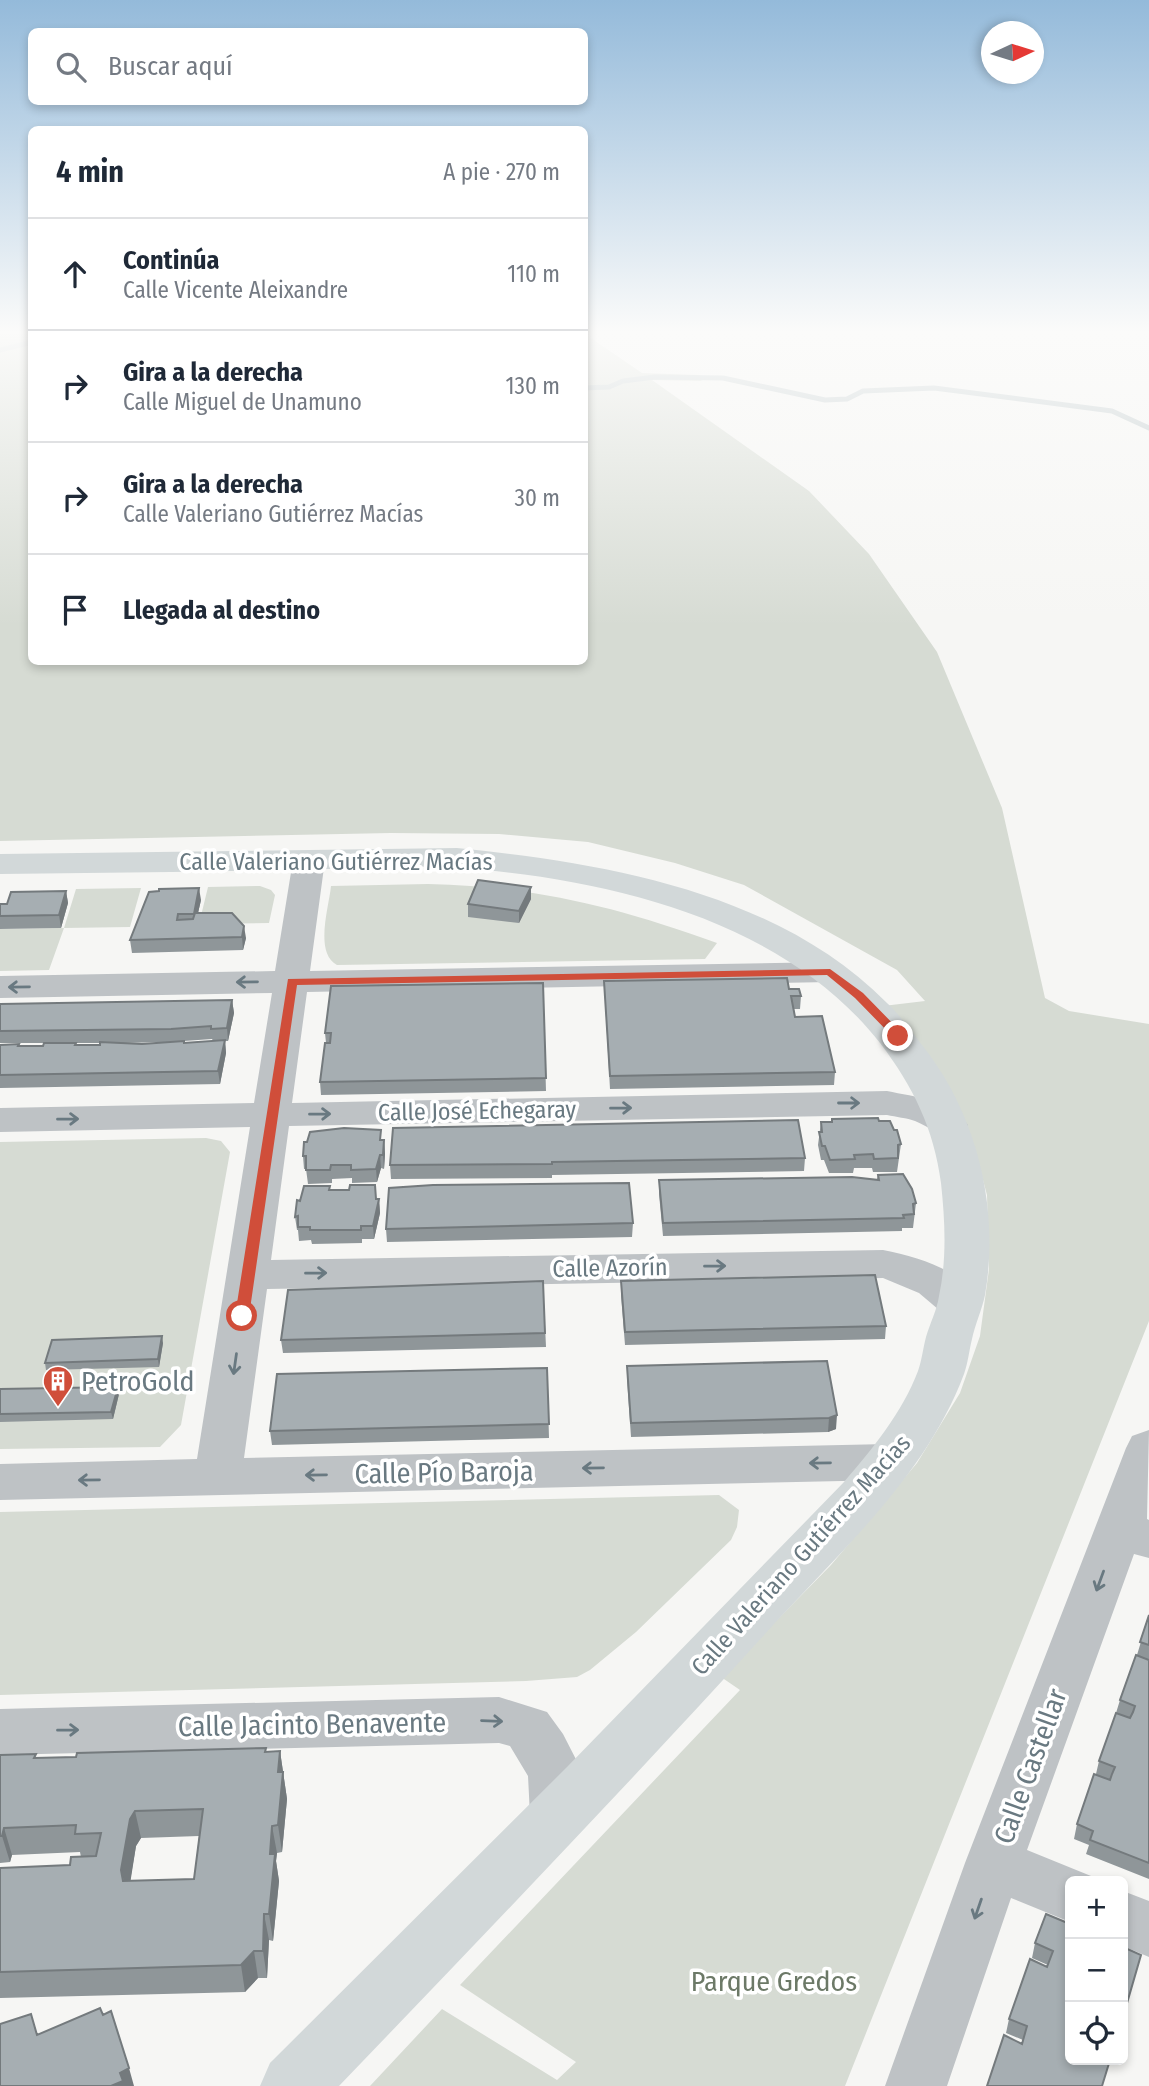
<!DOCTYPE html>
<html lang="es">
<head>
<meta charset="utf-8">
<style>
  body { margin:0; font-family:"Fira Sans Condensed",sans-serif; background:#f2f2f3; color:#1f2937 }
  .controls { position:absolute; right:21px; bottom:21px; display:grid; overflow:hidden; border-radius:10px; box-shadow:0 4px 10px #0003 }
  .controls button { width:63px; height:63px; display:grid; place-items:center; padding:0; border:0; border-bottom:2px solid #e0e1e3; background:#fff; color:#1f2937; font:35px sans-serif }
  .compass { position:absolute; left:981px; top:21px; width:63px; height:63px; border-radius:50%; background:#fff; box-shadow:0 4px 10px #0003; rotate:86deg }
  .stop { position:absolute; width:21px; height:21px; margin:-16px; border:5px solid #d04e3a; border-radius:50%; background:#fff }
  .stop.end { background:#d04e3a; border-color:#fff; box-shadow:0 2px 7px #0008 }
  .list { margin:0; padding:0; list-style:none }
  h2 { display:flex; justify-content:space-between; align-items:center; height:91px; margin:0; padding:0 28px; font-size:30px }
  h2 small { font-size:23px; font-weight:400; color:#747a83 }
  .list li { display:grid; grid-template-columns:46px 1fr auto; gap:21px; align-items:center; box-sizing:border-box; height:112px; padding:0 28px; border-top:2px solid #e0e1e3 }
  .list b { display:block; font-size:26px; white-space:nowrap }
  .list p { margin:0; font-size:23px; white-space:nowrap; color:#747a83 }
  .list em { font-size:23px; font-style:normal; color:#747a83 }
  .icon { flex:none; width:38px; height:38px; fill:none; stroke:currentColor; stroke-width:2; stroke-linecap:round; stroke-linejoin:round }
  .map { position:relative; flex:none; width:1149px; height:2086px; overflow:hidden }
  .search { position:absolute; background:#fff; box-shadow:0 4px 10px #0003; left:28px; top:28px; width:560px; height:77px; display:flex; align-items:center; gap:18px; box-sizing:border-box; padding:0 24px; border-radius:10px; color:#747a83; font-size:26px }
  .panel { position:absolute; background:#fff; box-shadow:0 4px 10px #0003; left:28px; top:126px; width:560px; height:539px; border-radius:10px }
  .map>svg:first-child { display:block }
</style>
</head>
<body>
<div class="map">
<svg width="1149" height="2086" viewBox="0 0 1149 2086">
  <rect width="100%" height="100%" fill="#f6f6f4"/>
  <path fill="#d6dbd3" d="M0,334H31L32,662H584L585,334L642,373L698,375L705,377L701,381L652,380L809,491L869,554L937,652L1002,808L1045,998L1069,1011L1149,1024V1321L845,2086H370L442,2009L557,2080L576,2062L460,1985L740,1690L721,1677L831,1565L917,1463L960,1393L980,1336L989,1269L987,1195L973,1143L883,1006L925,1001L897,970L744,885L675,863L588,842L499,834L391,833L0,841Z
    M428,884C537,887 615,906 717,943L705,959L337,965C314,953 329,907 331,886Z
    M260,886L271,890L275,895L269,923L199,924L208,887Z
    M141,888L130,927L64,928L49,970L0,971V929L64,928L76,889Z
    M206,1138L221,1141L230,1152L181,1425L160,1447L0,1449V1142Z
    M719,1495L739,1510L737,1527L731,1540L636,1632L590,1670L577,1677L526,1681L0,1695V1512Z"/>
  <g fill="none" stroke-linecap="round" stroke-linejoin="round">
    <path stroke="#b6c2c5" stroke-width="5" d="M0,350L32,342
      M584,388L609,387L623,381L655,377L723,378L825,400L847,399L863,391L934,388L1112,411L1149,428"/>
    <path fill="#bec2c5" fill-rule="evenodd" d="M309,850L320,853L325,860L310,971L830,962L842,965L847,972L842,979L830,982L307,992L292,1103L887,1091C915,1097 952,1100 968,1125L963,1134C941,1139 934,1129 915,1121C907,1118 896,1117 887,1115L289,1126L271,1260L883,1250C921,1258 961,1269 982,1304L975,1315L960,1319L945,1315L919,1293L883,1278L267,1289L244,1458L888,1444L905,1449L912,1462L905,1475L888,1480L0,1500V1464L197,1459L250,1127L0,1132V1108L254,1103L272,993L0,998V976L275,971L293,860L298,853Z
      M1149,1430L1147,1519L1149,1520V1558L1134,1554L1027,1850L1091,1876L1093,1881H1070V1922L1011,1898L947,2086H885L965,1863L1126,1448L1132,1436Z
      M499,1697L547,1712L563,1734L584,1775L586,1815L578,1833L558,1840L538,1833L530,1815L528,1776L510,1746L499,1743L0,1755V1709Z
      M1123,1891L1149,1901V1957L1123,1946Z"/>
    <path fill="#d2d8d9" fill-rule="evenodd" d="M457,848C606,863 777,892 887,1003C900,1015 911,1031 922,1045C977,1114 1000,1208 985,1295C982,1310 975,1324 972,1339C969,1351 968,1363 964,1374C925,1478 837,1554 765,1634C626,1787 482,1937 339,2086H260L270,2063L567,1767L844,1482C873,1448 902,1413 918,1371C922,1360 923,1348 926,1337C930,1323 937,1310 939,1296C947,1259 945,1221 941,1183C934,1129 913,1086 880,1043C784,920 609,879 460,868C400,864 337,870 276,870C184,872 92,873 0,874V854Z"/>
  </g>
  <path fill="#8f9699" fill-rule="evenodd" d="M531,887V899L519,923L468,917V904Z
    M66,891L68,903L61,928L0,929V904H7Z
    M201,900L198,913L246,938L243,950L132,953L130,940Z
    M604,981L789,989L801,996L800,1009H794L795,1017L835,1072L834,1085L610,1089Z
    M543,983L546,1091L321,1095L320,1082L326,1043L325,1033Z
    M232,1000L234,1013L228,1041H225L226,1053L220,1084L0,1088V1045L19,1044L20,1046H43L44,1043H0V1004ZM212,1039L213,1041L185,1043L184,1041ZM167,1042L142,1044L106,1043H124ZM76,1043H100V1045H76Z
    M832,1119L879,1121L901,1144L897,1172H873L872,1168H854L853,1173H829L824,1160H821L818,1145L821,1122H831Z
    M381,1130V1140H384L385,1154L384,1169L381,1168L377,1182L352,1183V1178L332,1179V1183L308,1184L306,1169H304L303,1156Z
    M805,1158L804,1171L552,1175V1178L391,1179L390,1165Z
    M878,1175L916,1203L913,1228H902V1231L663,1236L659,1194V1180L877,1179Z
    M330,1190L379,1199L380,1213L374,1239H362V1243L312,1244L311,1240L299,1241L298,1230H297L295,1217L300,1201Z
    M633,1223L632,1237L387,1242L386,1229Z
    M543,1281L546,1347L283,1353L281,1340Z
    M621,1281L886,1326L885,1339L625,1345L621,1295Z
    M163,1343L159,1367L46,1370L45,1363Z
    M827,1361L836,1429L828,1432L631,1437L627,1379V1366Z
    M547,1368L549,1438L272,1445L270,1431Z
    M118,1387L119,1394L113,1419L0,1422V1389Z
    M1149,1615V1879L1086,1854L1089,1845L1074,1839L1077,1824L1096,1774L1099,1761L1116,1713L1120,1700L1137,1655Z
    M266,1748V1751H280L287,1799L282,1852L277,1853L276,1861L279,1881L273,1941L269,1940L267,1978H258L245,1992L0,1998V1868L70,1865L81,1857L80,1852L12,1855L10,1862L0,1863V1755L37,1758L76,1757ZM199,1836L194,1879L130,1881L136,1846L141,1838Z
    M1070,1924L1022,2044L1023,2040L1006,2033L1009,2019L1048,1965L1032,1958L1035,1943Z"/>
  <path fill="#747a7d" d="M531,887V899L519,923V911Z
    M199,888L201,900L195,926L194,914Z
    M66,891L68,903L61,928L59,915Z
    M244,926L246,938L243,950L242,937Z
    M232,1000L234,1013L228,1041L227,1028Z
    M225,1040L226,1053L220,1084L218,1071Z
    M384,1140L385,1154L384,1169L383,1155Z
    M380,1155L381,1168L377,1182L376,1169Z
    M379,1199L380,1213L374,1239L373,1226Z
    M162,1336L163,1343L159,1367L158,1359Z
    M118,1387L119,1394L113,1419L111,1412Z
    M837,1415L836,1429L828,1432L829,1418Z
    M280,1751L287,1799L282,1852L278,1825V1772Z
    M135,1811L141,1838L136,1846L128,1897L121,1870L130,1819Z
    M272,1826L277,1853L276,1861L279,1881L273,1941L269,1914L270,1854Z
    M4,1828L12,1855L10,1862L2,1836Z
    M264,1914L269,1940L267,1978L263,1951Z
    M254,1951L258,1978L245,1992L241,1965Z
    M129,2068L134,2086H111L120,2073Z"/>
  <path fill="#a6aeb2" stroke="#747a7d" stroke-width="2" fill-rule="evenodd" d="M478,880L531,887L519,911L468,904Z
    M199,888L194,914H178L177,920L193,919L195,913H232L244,926L242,937L130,940L149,892L159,891V889Z
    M66,891L59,915L0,916V904H7L11,892Z
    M787,978L789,989H799L801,996H791L795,1017L822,1016L835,1072L610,1076L604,981Z
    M543,983L546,1078L320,1082L325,1043H330L331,1033H325L331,986Z
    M232,1000L227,1028L211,1029V1026L171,1029L0,1031V1004Z
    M225,1040L218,1071L0,1075V1045L19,1044L18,1046H43L44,1043H76L75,1045H100V1042L142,1044L184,1041V1043Z
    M878,1118L879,1121H890L894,1130H897L901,1144L898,1145V1158L874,1159L873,1154L854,1155L855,1159L830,1160L825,1146H822L819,1132H822L821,1122H832V1119Z
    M798,1120L805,1158L552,1162V1164L390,1165L393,1128Z
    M344,1128L381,1130L380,1140H384L383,1155H380L376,1169L351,1170V1165H331L330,1170H306V1156H303L304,1142H307L310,1132Z
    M903,1174L912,1189L916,1203L913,1204L914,1214L903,1215L904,1218L663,1223L659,1180L852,1177L879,1180L878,1175Z
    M629,1183L633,1223L386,1229L389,1188L433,1185Z
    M350,1185H375L376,1199H379L373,1226H361V1230H310V1227H298V1216L295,1217L297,1200L300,1201L304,1186H330L329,1190H349Z
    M875,1275L886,1326L625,1332L621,1281Z
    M543,1281L545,1333L281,1340L288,1290Z
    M162,1336L158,1359L45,1363L52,1340Z
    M827,1361L837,1415L829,1418L631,1423L627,1366Z
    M547,1368L549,1424L270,1431L277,1374Z
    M118,1387L111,1412L0,1414V1389Z
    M1149,1615V1645L1140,1642Z
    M1136,1655L1149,1660V1863L1090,1840L1093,1831L1077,1824L1094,1774L1110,1780L1112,1774L1115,1767L1099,1761L1116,1713L1130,1718L1133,1712L1135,1706L1120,1700Z
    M266,1748L265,1752L280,1751L278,1772H283L278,1825L272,1826L270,1854H275L269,1914H264L263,1951H254L241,1965L0,1972V1868L70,1865L71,1857L96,1856L101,1833L75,1834L76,1825L4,1828L2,1836H0V1755L36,1754L34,1758L76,1757L77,1753ZM203,1809L194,1879L123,1881L121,1870L130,1819L135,1811Z
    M1046,1914L1070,1924V2060H1110L1102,2086H987L1004,2035L1022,2044L1027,2026L1009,2019L1030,1959L1047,1967L1053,1951L1035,1943Z
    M1123,1947L1141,1955L1123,2017Z
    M100,2008L103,2015L111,2011L129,2068L120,2073L123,2081L111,2086H0V2024L31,2014L37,2035Z"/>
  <defs><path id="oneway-shaft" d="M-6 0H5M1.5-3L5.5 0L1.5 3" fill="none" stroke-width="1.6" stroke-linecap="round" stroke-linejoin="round" transform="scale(1.75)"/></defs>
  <g stroke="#697981">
    <use href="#oneway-shaft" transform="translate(247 982) rotate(179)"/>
    <use href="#oneway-shaft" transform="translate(19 987) rotate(179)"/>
    <use href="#oneway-shaft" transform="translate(849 1103)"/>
    <use href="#oneway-shaft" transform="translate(621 1108) rotate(-1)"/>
    <use href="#oneway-shaft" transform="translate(320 1114) rotate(-1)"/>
    <use href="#oneway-shaft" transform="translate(68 1119) rotate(-1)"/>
    <use href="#oneway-shaft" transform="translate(715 1266) rotate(-1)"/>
    <use href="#oneway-shaft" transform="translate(316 1273) rotate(-1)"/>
    <use href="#oneway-shaft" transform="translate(235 1364) rotate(98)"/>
    <use href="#oneway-shaft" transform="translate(820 1463) rotate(179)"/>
    <use href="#oneway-shaft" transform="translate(593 1468) rotate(179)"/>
    <use href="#oneway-shaft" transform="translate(316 1475) rotate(179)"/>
    <use href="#oneway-shaft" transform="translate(89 1480) rotate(179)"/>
    <use href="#oneway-shaft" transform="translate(1100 1581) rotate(110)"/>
    <use href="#oneway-shaft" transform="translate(492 1721) rotate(2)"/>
    <use href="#oneway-shaft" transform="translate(68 1730) rotate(-1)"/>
    <use href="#oneway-shaft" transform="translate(978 1909) rotate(109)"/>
  </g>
  <linearGradient id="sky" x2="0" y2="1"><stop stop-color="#94bada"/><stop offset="0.53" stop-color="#fbfbfa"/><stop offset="1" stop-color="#fbfbfa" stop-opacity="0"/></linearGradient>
  <rect width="1149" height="626" fill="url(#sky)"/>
  <path fill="#d04e3a" d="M830,969L863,993L902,1033V1038H894L855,998L827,975L297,985L249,1316L242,1321L235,1316L288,979Z"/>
  <defs>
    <g id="building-pin" transform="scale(1.575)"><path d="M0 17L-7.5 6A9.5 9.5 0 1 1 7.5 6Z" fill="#d04e3a" stroke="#fff"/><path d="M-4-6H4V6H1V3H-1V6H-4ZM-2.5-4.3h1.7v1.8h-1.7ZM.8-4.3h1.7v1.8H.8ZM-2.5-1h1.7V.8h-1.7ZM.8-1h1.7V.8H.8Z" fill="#fff"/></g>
  </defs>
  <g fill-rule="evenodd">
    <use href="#building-pin" x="58" y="1381"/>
  </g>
  <g text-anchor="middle" stroke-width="7" stroke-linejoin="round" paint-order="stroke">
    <g font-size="24" fill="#697981" stroke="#fff">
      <text x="336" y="870">Calle Valeriano Gutiérrez Macías</text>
      <text transform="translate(477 1111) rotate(-1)" y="8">Calle José Echegaray</text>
      <text transform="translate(610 1268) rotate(-1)" y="8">Calle Azorín</text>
      <text transform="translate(801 1555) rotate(-48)" y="8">Calle Valeriano Gutiérrez Macías</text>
    </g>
    <g font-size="28" fill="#697981" stroke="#fff" text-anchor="start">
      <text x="81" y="1391">PetroGold</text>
    </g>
    <g font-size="28" fill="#697981" stroke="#fff">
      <text transform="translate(444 1472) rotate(-1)" y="10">Calle Pío Baroja</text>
      <text transform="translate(312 1724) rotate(-1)" y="10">Calle Jacinto Benavente</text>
      <text transform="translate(1030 1766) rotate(-70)" y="10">Calle Castellar</text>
    </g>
    <g font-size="28" fill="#6c7967" stroke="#fff">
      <text x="774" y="1991">Parque Gredos</text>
    </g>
  </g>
</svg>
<div class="controls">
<button>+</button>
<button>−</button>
<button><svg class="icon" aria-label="locate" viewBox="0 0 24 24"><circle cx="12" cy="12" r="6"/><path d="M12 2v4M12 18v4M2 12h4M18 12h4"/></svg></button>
</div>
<svg class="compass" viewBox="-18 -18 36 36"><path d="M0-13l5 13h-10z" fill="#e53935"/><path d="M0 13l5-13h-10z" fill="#747a83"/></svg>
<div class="stop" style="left:242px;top:1316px"></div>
<div class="stop end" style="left:898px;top:1036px"></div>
<div class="search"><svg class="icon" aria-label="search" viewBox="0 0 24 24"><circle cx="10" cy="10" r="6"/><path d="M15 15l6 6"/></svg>Buscar aquí</div>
<section class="panel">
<h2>4 min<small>A pie · 270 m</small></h2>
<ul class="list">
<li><svg class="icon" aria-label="ahead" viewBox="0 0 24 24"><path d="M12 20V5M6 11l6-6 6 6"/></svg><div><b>Continúa</b><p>Calle Vicente Aleixandre</p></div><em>110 m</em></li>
<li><svg class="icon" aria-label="right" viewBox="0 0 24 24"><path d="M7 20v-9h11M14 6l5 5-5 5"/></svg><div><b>Gira a la derecha</b><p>Calle Miguel de Unamuno</p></div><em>130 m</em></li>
<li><svg class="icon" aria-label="right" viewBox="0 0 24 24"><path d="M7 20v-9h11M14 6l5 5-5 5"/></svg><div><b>Gira a la derecha</b><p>Calle Valeriano Gutiérrez Macías</p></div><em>30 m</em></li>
<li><svg class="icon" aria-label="arrive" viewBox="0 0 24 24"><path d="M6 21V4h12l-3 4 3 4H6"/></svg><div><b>Llegada al destino</b></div></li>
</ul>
</section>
</div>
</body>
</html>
